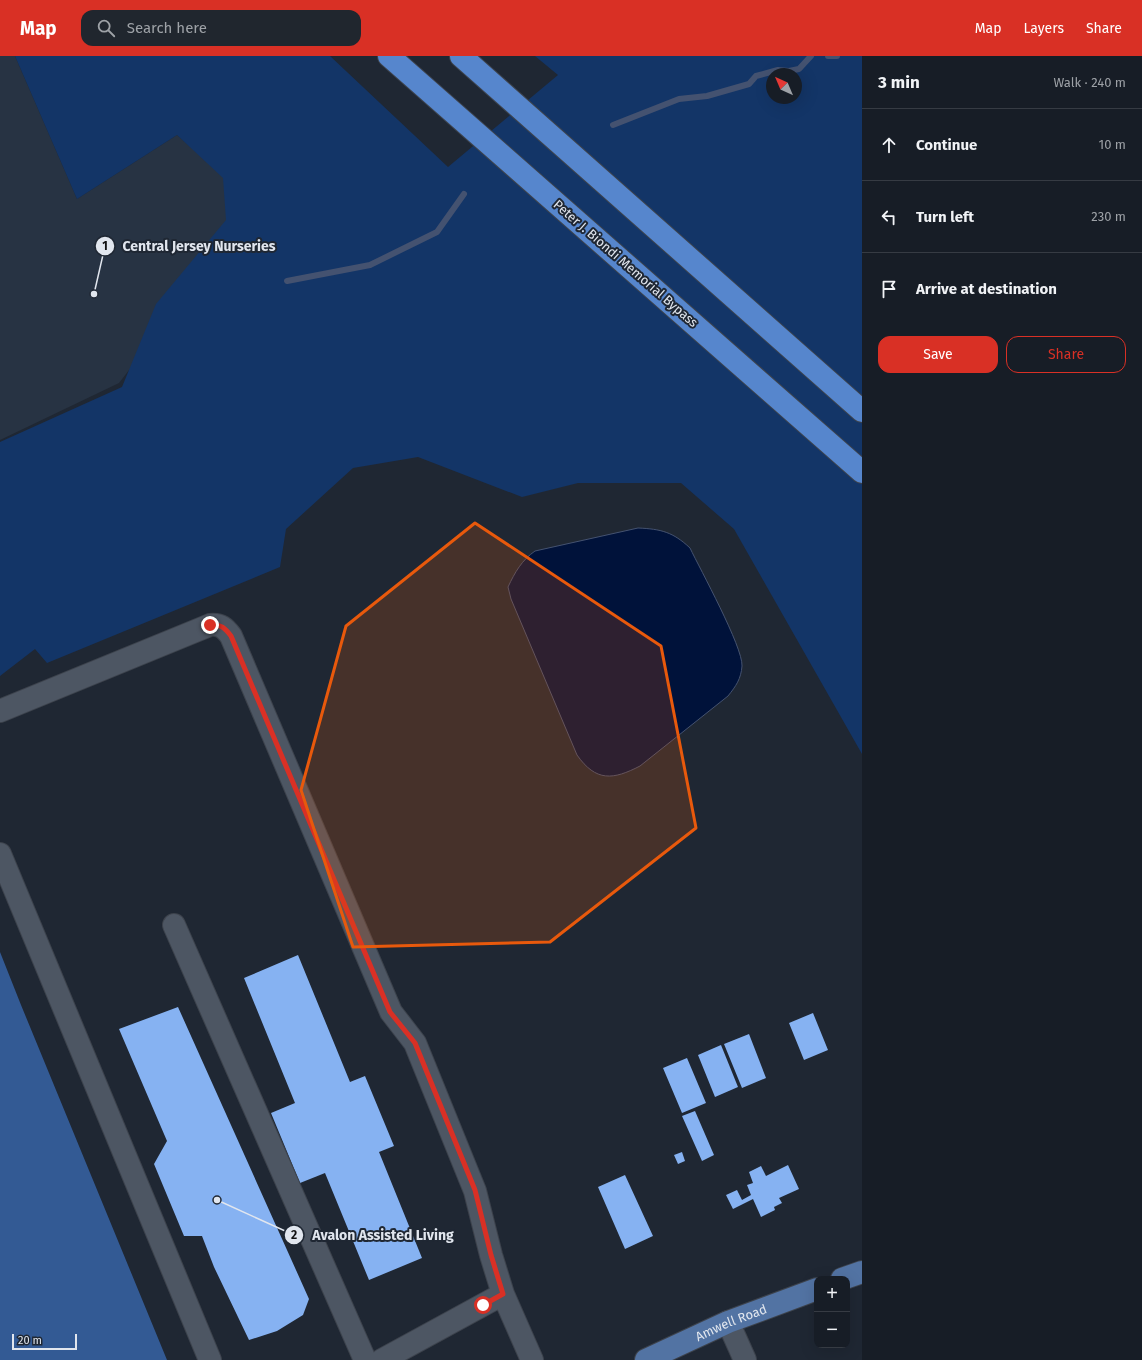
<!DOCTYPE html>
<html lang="en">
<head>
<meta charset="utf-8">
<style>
  body { margin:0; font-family:"Fira Sans",sans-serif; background:#20262e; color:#f1f3f6 }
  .controls { position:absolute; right:12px; bottom:12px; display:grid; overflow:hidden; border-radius:8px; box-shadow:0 4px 16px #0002 }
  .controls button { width:36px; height:36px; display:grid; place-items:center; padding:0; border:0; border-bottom:1px solid #363b43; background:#171d26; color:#f1f3f6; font:20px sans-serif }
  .compass { position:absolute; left:766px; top:12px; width:36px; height:36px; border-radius:50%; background:#171d26; box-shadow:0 4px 16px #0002; rotate:316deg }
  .scale { position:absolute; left:12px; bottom:10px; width:65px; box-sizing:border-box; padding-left:4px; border:2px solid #e1e6ee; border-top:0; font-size:11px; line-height:14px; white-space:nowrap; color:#e1e6ee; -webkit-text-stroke:3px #1f2733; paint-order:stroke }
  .stop { position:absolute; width:12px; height:12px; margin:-9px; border:3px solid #d93025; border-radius:50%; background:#fff }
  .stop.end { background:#d93025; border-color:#fff; box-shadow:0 1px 4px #0008 }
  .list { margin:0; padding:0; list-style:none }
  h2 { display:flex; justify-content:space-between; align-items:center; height:52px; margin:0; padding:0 16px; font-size:17px }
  h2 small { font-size:13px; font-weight:400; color:#9ea2a7 }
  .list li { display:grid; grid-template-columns:26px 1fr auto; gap:12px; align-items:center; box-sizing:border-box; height:72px; padding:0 16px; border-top:1px solid #363b43 }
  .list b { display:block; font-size:15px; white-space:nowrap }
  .list em { font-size:13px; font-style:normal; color:#9ea2a7 }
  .actions { display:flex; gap:8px; padding:12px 16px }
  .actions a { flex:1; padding:9px 0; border:1px solid #d93025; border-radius:12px; text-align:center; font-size:14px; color:#d93025 }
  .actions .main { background:#d93025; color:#fff }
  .icon { flex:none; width:22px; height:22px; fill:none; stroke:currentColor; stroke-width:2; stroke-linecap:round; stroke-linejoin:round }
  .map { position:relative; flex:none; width:862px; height:1304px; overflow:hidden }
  header { display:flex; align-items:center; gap:24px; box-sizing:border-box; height:56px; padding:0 20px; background:#d93025; color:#fff }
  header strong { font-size:19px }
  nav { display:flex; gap:22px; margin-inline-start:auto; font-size:14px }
  .search { width:280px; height:36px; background:#20262e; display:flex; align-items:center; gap:10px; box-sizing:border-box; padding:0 14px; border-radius:12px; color:#9ea2a7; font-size:15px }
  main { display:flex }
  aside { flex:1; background:#171d26 }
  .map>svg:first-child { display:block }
</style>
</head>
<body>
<header>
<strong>Map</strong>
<div class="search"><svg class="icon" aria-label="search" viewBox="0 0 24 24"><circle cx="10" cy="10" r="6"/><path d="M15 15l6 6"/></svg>Search here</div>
<nav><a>Map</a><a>Layers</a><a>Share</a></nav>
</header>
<main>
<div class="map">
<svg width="862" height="1304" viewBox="0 0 862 1304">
  <rect width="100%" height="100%" fill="#1f2733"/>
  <path fill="#273343" d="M0,0H15L77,143L177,79L257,149L119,327L0,384Z"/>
  <path fill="#133567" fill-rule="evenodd" d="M15,0H330L448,111L558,19L535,0H862V698L734,473L681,427H578L522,441L418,401L353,412L286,473L280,511L47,607L35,593L0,620V386L122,331L156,248L226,164L223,122L177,79L77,143ZM772,18H796V42H772Z"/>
  <path fill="#335a94" d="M0,896L21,949L167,1304H0Z"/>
  <path fill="#00123a" stroke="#445270" d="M638,472C661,473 673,476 690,492C700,513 743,591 742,610C741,623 736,630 728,640L640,710C613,724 596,726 577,699L511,543L508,531C515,516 522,504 535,495Z"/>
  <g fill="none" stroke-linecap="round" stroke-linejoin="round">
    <path stroke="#445270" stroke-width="6" d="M828,0H837
      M613,69L679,43L707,40L749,28L756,20L778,14L789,15L799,13L811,0
      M287,225L370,209L437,176L464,138"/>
  </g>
  <path fill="#86b2f2" d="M298,899L350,1026L365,1020L394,1090L379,1096L422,1202L369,1224L325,1117L300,1127L271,1057L295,1047L244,922Z
    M178,951L309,1243L303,1259L277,1275L249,1284L214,1211L202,1180H184L154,1108L167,1085L119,973Z
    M813,957L828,994L804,1004L789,967Z
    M749,978L766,1022L742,1032L724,988Z
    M721,989L738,1031L715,1041L698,999Z
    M687,1002L706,1047L682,1057L663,1012Z
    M695,1055L714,1099L702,1105L682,1060Z
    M682,1096L685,1105L678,1108L674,1099Z
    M788,1109L799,1133L779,1142L782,1147L774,1151L775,1154L761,1161L753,1143L733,1153L726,1139L737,1134L742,1144L751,1139L747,1129L753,1127L749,1116L761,1110L766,1120Z
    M625,1119L653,1180L625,1193L598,1131Z"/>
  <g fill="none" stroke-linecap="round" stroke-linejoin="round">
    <g stroke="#3d434d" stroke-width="24">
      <path id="minor" d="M0,655L210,569C221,568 225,572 231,580L391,956L415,987L475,1135L491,1199L503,1238L532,1304
        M0,798L210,1304
        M174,869L365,1304
        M728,1266L745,1304
        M382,1304L503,1238"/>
    </g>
    <g stroke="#3d434d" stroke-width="24">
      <g id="major">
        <path d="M842,1223L862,1216"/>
        <path id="s1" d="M646,1304L728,1266L817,1233"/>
      </g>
    </g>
    <g stroke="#3d434d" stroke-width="24">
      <path id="highway" d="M389,0L862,416
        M461,0L862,355"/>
    </g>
    <use href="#minor" stroke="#4d5663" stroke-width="22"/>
    <use href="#major" stroke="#5273a3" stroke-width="22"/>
    <use href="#highway" stroke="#5686cd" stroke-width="22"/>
  </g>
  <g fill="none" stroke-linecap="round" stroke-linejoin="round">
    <path stroke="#d93025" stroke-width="5" d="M210,569C221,568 225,572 231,580L390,956L415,987L475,1134L491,1199L503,1238L483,1249"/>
  </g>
  <path fill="#e8590c" fill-opacity="0.2" stroke="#e8590c" stroke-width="3" stroke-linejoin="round" d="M475,467L661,590L696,772L550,886L353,891L301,734L346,570Z"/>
  <g text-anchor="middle" stroke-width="4" stroke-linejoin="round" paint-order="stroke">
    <g font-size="13" fill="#e1e6ee" stroke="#1f2733">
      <text transform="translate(626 207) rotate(41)" y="5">Peter J. Biondi Memorial Bypass</text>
      <text dy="5" stroke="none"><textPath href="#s1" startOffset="93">Amwell Road</textPath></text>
    </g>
  </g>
  <path fill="none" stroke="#e1e6ee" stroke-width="1.5" d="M94 238L105 190M217 1144L294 1179"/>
  <g fill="#e1e6ee" stroke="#1f2733" stroke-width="1.5">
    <circle cx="94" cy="238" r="4"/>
    <circle cx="217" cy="1144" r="4"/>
    <circle cx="105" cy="190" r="10"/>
    <circle cx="294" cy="1179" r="10"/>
  </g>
  <g font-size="12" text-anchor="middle" font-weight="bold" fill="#111">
    <text x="105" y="194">1</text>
    <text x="294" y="1183">2</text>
  </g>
  <g font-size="14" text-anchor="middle" font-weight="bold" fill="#e1e6ee" stroke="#1f2733" stroke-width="4" stroke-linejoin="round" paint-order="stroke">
    <text x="199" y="195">Central Jersey Nurseries</text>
    <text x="383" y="1184">Avalon Assisted Living</text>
  </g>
</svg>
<div class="controls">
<button>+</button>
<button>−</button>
</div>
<svg class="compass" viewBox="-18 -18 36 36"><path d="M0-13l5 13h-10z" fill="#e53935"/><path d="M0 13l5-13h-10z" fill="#9ea2a7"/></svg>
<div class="scale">20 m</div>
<div class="stop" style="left:483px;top:1249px"></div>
<div class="stop end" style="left:210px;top:569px"></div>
</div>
<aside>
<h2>3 min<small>Walk · 240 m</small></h2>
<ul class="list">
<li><svg class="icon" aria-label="ahead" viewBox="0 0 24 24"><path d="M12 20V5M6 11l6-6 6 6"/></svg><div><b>Continue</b></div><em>10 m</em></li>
<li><svg class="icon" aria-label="left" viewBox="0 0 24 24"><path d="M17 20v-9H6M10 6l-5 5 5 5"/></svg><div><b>Turn left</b></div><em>230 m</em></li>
<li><svg class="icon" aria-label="arrive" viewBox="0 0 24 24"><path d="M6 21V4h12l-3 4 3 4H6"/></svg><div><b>Arrive at destination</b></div></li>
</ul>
<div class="actions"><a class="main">Save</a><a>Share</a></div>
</aside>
</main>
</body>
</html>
